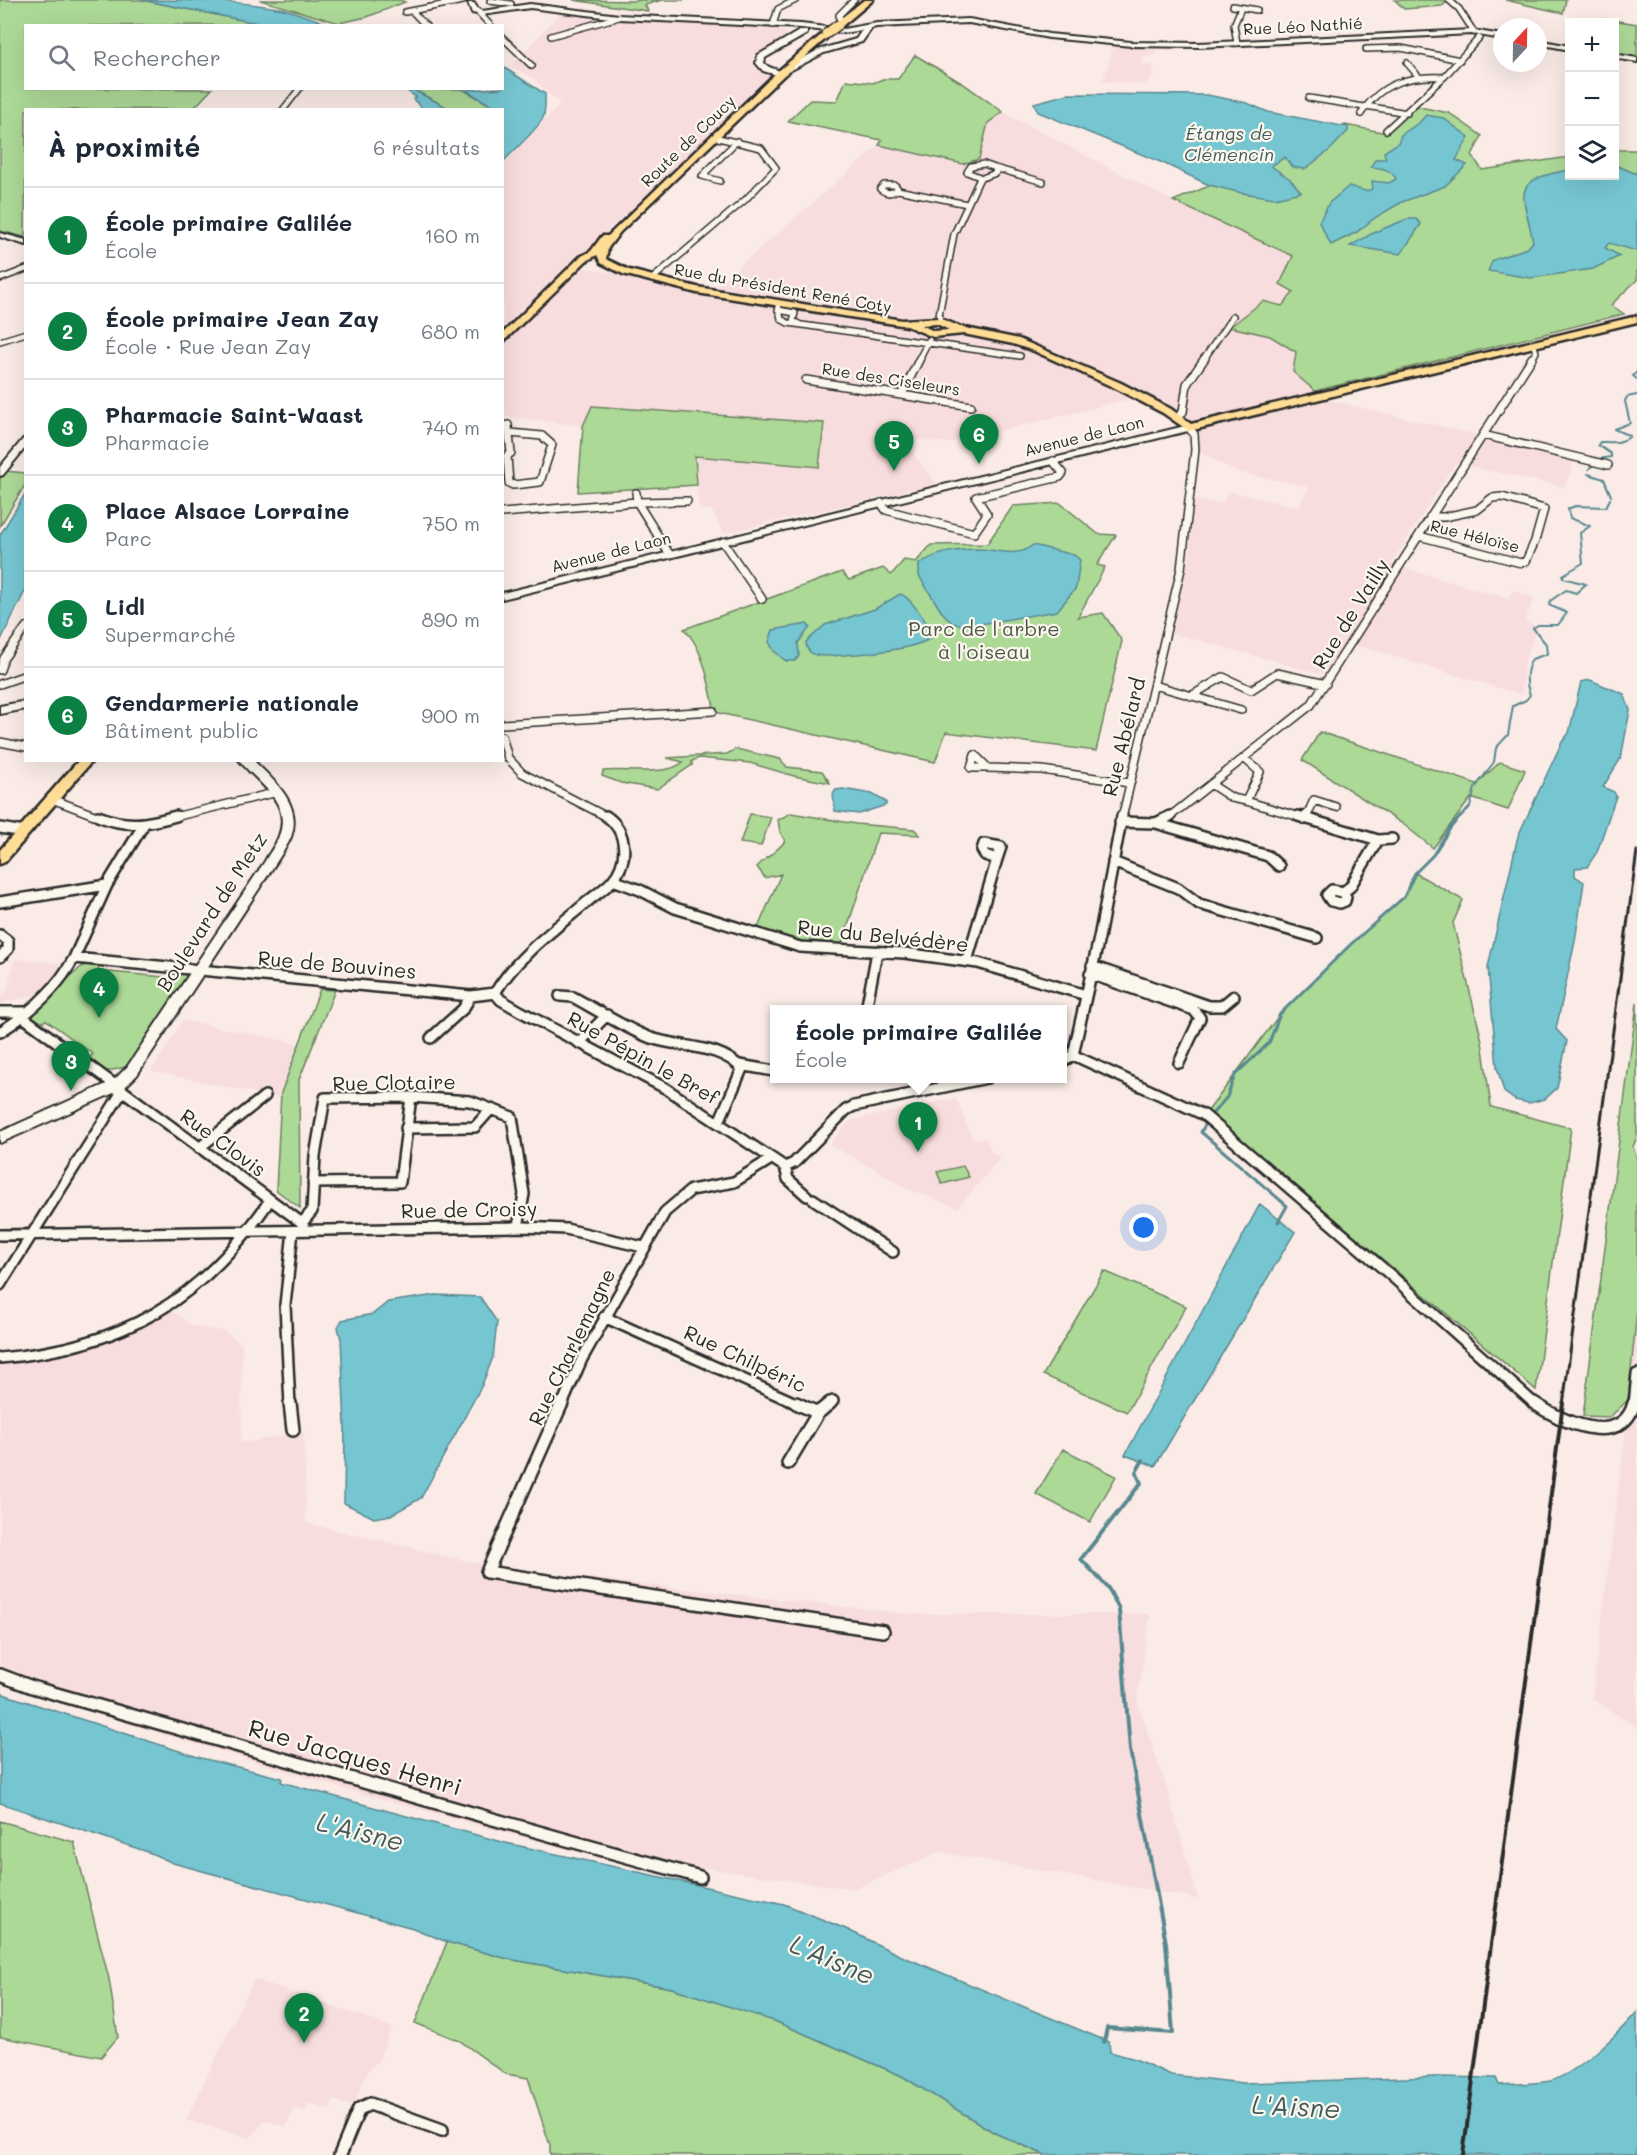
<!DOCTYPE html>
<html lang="fr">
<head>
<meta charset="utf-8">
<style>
  body { margin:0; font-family:Mali,sans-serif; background:#f2f2f3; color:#1f2937 }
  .controls { position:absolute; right:18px; top:18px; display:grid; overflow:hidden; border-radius:0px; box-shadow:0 6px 24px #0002 }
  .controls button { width:54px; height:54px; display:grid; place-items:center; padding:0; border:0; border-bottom:2px solid #e0e1e3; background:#fff; color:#1f2937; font:30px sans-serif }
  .compass { position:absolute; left:1493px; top:18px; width:54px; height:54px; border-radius:50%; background:#fff; box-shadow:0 6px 24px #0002; rotate:22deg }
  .you { position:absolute; left:1144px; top:1228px; width:21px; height:21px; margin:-15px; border:4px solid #fff; border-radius:50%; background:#1a73e8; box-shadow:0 0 0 9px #1a73e833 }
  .badge { display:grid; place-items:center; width:39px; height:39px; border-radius:50%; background:#0b8043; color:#fff; font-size:20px; font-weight:700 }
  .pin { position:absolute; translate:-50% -50px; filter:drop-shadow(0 2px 3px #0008) }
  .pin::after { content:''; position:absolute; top:32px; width:21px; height:18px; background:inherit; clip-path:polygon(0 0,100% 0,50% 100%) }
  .popup { position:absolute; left:770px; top:1005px; width:297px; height:78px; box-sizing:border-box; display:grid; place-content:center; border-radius:0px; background:#fff; filter:drop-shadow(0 2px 4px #0005); font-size:20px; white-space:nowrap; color:#747a83 }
  .popup b { font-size:22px; color:#1f2937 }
  .popup::after { content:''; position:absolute; left:50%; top:100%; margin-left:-12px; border:12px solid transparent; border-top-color:#fff }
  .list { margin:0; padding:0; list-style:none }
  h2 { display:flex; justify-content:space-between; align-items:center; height:78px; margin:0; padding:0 24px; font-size:26px }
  h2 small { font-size:20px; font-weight:400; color:#747a83 }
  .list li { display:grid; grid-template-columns:39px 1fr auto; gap:18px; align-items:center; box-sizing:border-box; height:96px; padding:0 24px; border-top:2px solid #e0e1e3 }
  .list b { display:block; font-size:22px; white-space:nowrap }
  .list p { margin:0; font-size:20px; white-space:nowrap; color:#747a83 }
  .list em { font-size:20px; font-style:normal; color:#747a83 }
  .icon { flex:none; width:33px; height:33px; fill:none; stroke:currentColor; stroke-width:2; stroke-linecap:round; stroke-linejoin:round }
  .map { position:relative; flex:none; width:1637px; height:2155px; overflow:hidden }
  .search { position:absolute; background:#fff; box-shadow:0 6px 24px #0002; left:24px; top:24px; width:480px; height:66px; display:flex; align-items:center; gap:15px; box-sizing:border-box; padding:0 21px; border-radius:0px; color:#747a83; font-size:22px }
  .panel { position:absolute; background:#fff; box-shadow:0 6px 24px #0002; left:24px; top:108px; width:480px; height:654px; border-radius:0px }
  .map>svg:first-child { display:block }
</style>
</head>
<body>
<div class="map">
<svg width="1637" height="2155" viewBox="0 0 1637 2155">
  <rect width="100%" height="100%" fill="#faebe6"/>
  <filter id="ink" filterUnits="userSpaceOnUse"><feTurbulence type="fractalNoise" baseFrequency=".0167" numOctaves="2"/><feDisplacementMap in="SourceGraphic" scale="12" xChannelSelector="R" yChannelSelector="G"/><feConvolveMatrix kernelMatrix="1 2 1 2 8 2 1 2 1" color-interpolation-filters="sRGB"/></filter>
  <g filter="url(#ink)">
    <path fill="#f8ddde" d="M560,13L647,16L781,28L788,35L753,56L772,79L570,265L711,291L879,145L963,164L979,159L988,123L1003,112L1173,201L1293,257L1294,292L1282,306L1263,301L1230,327L1270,336L1296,352L1294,372L1328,400L1576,458L1564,487L1455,463L1391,564L1508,599L1513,590L1535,598L1525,620L1537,628L1524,663L1522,695L1355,645L1335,678L1172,633L1189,560L1193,500L1223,503L1228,491L1299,507L1309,487L1237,472L1203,454L1161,412L1134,398L950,443L901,438L937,484L724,533L711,510H699L694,456L819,467L592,406L583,426L503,416V165L560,104L533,78L511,66Z
      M1115,43L1158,45L1155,55L1144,56L1142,64L1153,65V75L1145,84L1108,82L1103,80Z
      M15,959L59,963L61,970L57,977L35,996L0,1003L2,994L6,993Z
      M183,1020L299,1044L280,1098L151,1071Z
      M956,1098L972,1139L986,1138L993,1154L1001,1157L958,1208L903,1187L878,1171L830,1145L849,1121Z
      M164,1305L193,1326L223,1331L242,1344L241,1443L304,1432L306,1523L497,1568L911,1614H1150L1137,1700L1167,1789L1198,1899L940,1852L854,1889L567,1849L350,1791L0,1684V1360L91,1345Z
      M1637,1310V1728L1592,1698L1626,1428Z
      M254,1979L392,2027L379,2059L368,2071L353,2107L334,2100L330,2111L309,2103L304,2112L294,2108L286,2127L265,2120L250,2138L186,2120Z"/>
    <path fill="#add997" stroke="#6c8261" stroke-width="1.5" d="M0,0H142L267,25L26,26V88L212,89L193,109L26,110L25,237L0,231Z
      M260,0H400L405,2L367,17L339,23Z
      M573,0L636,1L640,0H684H662L645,5L648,11Z
      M1395,0H1442L1446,3L1442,6L1404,9Z
      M1505,0H1566L1563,13Z
      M1606,19L1637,24V58L1615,55L1614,22H1605Z
      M915,55L965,85L1003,112L988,123L979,159L963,164L879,145L882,140L788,121L810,100L837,101L846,80L873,83L883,79H898Z
      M412,89H462L498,109H450Z
      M1415,106L1449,113L1482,136L1472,155L1482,170L1569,157L1570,176H1614L1615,150H1637V280L1611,305L1624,314L1315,391L1293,372L1296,352L1270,336L1230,327L1263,301L1282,306L1294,292L1280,284L1293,256L1173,201L1259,165L1345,125L1387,133Z
      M592,406L824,423L819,467L695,456L697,485L578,492L583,426Z
      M6,471L25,473V485L0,526V478Z
      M1060,503L1098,534L1116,535L1097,565L1105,567L1078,617L1103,613L1122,641L1096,751L946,732L935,762L715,712C709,685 704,648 684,629L842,572L849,580L883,568L891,575L904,560L916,562L931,545L987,544L1013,506Z
      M1320,732L1477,784L1500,762L1525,770L1508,810L1471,798L1433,848L1403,824L1302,760Z
      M736,749L780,759L787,767L822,771L830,783L794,776L750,763L699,758L692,761V765L657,789L621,783L602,776L603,771C624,768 667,777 683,762L667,758L727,754Z
      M791,813L856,824L914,829L920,835L878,833L842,944L794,941L757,930L781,874L765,878L757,867C766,857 777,852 785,841L780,832L778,820Z
      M750,814L771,817L761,846L740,843Z
      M1415,873L1463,900L1453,923L1482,1041L1491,1107L1571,1128L1536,1390L1208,1111L1280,1014L1350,945L1404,897Z
      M87,964L100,965L98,971L176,978L179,972L188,976L189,978L135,1065L104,1072L87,1060L93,1054L46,1020L39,1024L33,1017L35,1009L80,968Z
      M320,989L335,990L299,1080L300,1208L276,1190L281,1093Z
      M1637,1003V1136L1633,1147L1637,1159V1310L1628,1400L1610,1417L1583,1416Z
      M963,1166L969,1177L942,1184L937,1172Z
      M1104,1271L1186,1306L1127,1412L1043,1375Z
      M1063,1449L1116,1476L1090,1522L1036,1494Z
      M0,1821L74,1842L109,1979L118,2037L101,2057L0,2037Z
      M447,1942L508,1959L672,1988L770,2019L902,2076L995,2133L1045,2155H550V2145L528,2078L506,2074L460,2041L415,2023Z"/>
    <path fill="#76c6d2" stroke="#58888f" stroke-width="1.5" d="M142,0C189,0 237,0 283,9C300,13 316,20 332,25H267Z
      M503,67L545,94C545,102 546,110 543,118C537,130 513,151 503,162L502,110L498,109L465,90L502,88Z
      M404,89H412L450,109H423L413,99L416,97Z
      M1068,94L1207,95L1247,103L1268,112L1348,127V131L1331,149L1305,169L1292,167L1285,157L1271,166L1290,179L1301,192L1275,198L1242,193L1209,185L1163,163L1038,112L1034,103Z
      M1426,115L1443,118L1469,137L1456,160L1467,165L1445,186L1402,202L1376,217L1357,232L1331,245L1319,222L1329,203L1349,186L1365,191L1373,189L1372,181L1389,183L1396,179C1391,169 1382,168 1371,167L1375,159H1386L1384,152L1398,143L1401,135L1420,122Z
      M1615,165L1637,174V251L1609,243L1605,248L1620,256L1593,269L1531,278L1488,271L1493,260L1527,248L1533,242C1524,193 1507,181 1569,170L1570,176H1614Z
      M1407,219H1416L1421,224L1401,254L1350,246L1375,232Z
      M25,494V591L0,642V535Z
      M1033,545L1074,555L1080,560L1076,588L1057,611L968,626L952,623L941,611L919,576V564C938,552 955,550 978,549C997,549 1016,559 1033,545Z
      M900,594C910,596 928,625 934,635C921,651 847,655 825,656C814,656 806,653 806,642L825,625L875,609Z
      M807,624L810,627L798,643L799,656L795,661H786L774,651L769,642L773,630Z
      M1590,680L1624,694L1630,710L1621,758L1603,787L1614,792L1616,796L1597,852L1587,867L1575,868V876L1584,882L1575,941L1556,1029L1567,1041L1557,1088L1545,1099L1529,1103L1515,1100L1504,1092L1497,1067L1488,967L1518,836L1562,742L1569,733L1581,682Z
      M843,789L872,794L886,802V805L859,814L835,811L833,794L836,790Z
      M1260,1204L1295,1232L1155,1466L1125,1455Z
      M436,1295L480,1297L497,1322L493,1357L482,1385L421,1498L391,1515L374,1518L344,1503L345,1426L341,1339L338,1327L342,1320L373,1314L388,1302Z
      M0,1693L201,1758L282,1778L281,1782L506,1843L784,1904L846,1929L899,1955L1109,2042L1110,2052L1135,2059L1171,2075L1243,2083L1436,2077L1496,2078L1499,2085C1516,2084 1534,2084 1550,2081C1577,2074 1619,2033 1637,2012V2155H1045L995,2133L902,2076L777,2022L672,1988L508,1959L447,1942L413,1928L173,1863L151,1853L0,1803Z"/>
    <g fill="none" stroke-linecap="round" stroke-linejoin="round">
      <path stroke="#58888f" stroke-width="2" d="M1637,372L1633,376L1637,379
        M1599,459L1611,457V454L1598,445L1600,442C1611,442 1622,444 1630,436L1614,429L1630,423L1625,401L1627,397L1637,395
        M1589,469L1595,463
        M1588,474L1604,479L1611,496
        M1460,818L1470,807L1475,788L1494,762L1496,748L1508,735L1513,706L1526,700L1530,695C1525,682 1525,671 1532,659L1547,654L1546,644L1533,628L1538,625H1558L1567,613L1549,605L1550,601L1566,590L1576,593L1586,584L1563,578V575L1583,563L1580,533L1590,526L1570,518L1568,509L1575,506L1606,507L1610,499"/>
      <path stroke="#58888f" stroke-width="3" d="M1213,1113L1227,1097L1235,1075L1269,1043L1280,1014L1350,945L1404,897L1415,873L1433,855L1451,827L1461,816
        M1205,1125L1201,1132L1287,1206L1278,1222"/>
      <path stroke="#58888f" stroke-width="4" d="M1104,2042L1107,2028L1173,2033L1166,1943L1130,1750L1119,1609L1108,1588L1081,1559L1141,1483L1136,1472L1143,1460"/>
      <g stroke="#2b2b2b" stroke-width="8">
        <path id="minor-far3" d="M1449,0L1459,9L1474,32
          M490,1L511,4
          M1233,6L1257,10
          M412,11L426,26
          M405,12L463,1
          M478,12L491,26
          M844,20L839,18V15L854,0
          M773,25L778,9L796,0
          M551,36L619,17
          M502,37L532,66
          M1237,43L1234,25L1241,8
          M1366,49L1401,48L1460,60
          M1407,63L1419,77
          M1309,98L1364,107
          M1366,106L1407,113
          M283,110L300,88
          M1361,114C1380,83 1409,75 1444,77
          M1386,130L1444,77L1479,38
          M984,164L995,168L996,173L982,178L967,172L971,166Z
          M995,168L1043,182
          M720,181L702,176L737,141
          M884,185H895L898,189C892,194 886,194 880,189Z
          M898,190L967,204
          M0,279L26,269
          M652,279L745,200L776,168L761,148L714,137
          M778,305L781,319L788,323L1020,356
          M778,310L795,313L793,321L799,324
          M942,322L939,315L954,234L980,178
          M0,341L26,333
          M919,359L929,340
          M1204,359L1233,316
          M1532,359L1536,352L1533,343"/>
      </g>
      <g stroke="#2b2b2b" stroke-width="10">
        <path id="minor-far2" d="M806,380L971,406
          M902,394L920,358
          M1177,418L1183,412L1187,384L1205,358
          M508,425L511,453L507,456L509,483L513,485L540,482L552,445L542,436L510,433
          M1483,435L1608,465
          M636,493L637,502L687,501
          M881,503L886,510L974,533L987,514L976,497L1060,477L1063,473L1053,461
          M502,513L637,502L670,555
          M1419,536L1521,563L1526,561L1535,541L1544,509L1502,497L1492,498L1477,510L1444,517H1430
          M723,542L762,599
          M0,670L4,658L26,627
          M0,684L26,675
          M1154,685L1241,710
          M1191,696L1223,677L1251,690L1277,673L1326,684
          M502,724L713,711
          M502,736L508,758L522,773L609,818
          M0,742L26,747
          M975,755L988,768H971Z
          M988,768L1042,770L1129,783
          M1212,785L1232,798L1246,801L1260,772L1245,759
          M52,799L102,818
          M1246,801L1303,818
          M170,818L278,792
          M1122,818L1181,569L1195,450L1194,434L1189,428
          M1168,818L1311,705L1532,358
          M1306,818L1314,800L1336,807"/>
      </g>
      <g stroke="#2b2b2b" stroke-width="14">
        <path id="minor-far1" d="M98,816C128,828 146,824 176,816
          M1298,816L1378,840L1350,887L1343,892
          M1305,819L1306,816
          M1120,822L1156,823L1170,816
          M1156,823L1268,856L1279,866
          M0,828L24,832
          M1378,840L1392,839
          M984,844L1001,847L997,859L985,855L982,850Z
          M1113,862L1178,888L1199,904L1317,938
          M613,880L640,890L675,908L800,947L904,953L978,963L1086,995
          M1332,890L1343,892L1346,897L1345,901L1340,903L1331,901L1327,895Z
          M0,902L107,885
          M0,935L8,941V949L0,957
          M74,958L107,885L144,824
          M967,961L997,859
          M1092,966L1209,1006H1222L1234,996
          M1090,974L1194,1010L1200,1018L1179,1063
          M495,993C516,957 555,929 587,902C595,895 605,889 612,881C629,862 628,831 606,816
          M495,993L501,1000L520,1011L665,1088L785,1167
          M560,996L573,997C599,1011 624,1028 651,1038C681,1048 720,1044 742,1069L719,1122
          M866,1010L877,952
          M0,1012H28
          M23,1017L302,1223L304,1227
          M0,1032C30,1013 57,989 74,958L471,996L495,993
          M431,1038L463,1009L471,996
          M579,1043L607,1015
          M1073,1055L1204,1115L1386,1271L1536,1405
          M1073,1055L1099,938L1122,816
          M1062,1062L1073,1055
          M740,1065L774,1071
          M406,1128L475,1127L491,1109
          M199,1148L265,1096
          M785,1167L794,1163L846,1110L854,1106L987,1078
          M785,1167L788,1179L807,1196
          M313,1183L400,1182L411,1097
          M813,1199L893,1252
          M302,1223L312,1211L315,1156L325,1098L411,1097L470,1101L512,1117L524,1194L518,1227
          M0,1235L524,1227L566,1229L643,1247
          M0,1285L120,1095L118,1085
          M604,1317L800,1405
          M0,1358C121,1348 202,1301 270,1200
          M290,1405L285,1305L293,1231
          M562,1405L582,1359L665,1212L691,1190L734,1182L771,1159
          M828,1405L833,1401
          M1634,1405L1637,1374"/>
      </g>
      <g stroke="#2b2b2b" stroke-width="16">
        <path id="minor" d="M290,1403L293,1430
          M562,1403L487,1572L883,1631
          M1534,1403C1560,1421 1622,1450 1634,1403
          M818,1413L830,1403
          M788,1463L818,1413L796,1403
          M0,1675L32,1687C255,1750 477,1816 700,1877
          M340,2155L359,2109L370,2104L442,2130"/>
      </g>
      <g stroke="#2b2b2b" stroke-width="4">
        <path id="tertiary" d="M0,233L26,240V245L0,237Z
          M26,438V447L3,475L0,476V467L23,439Z"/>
      </g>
      <g stroke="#2b2b2b" stroke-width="4">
        <path id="secondary" d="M468,3H474L478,9L482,11L530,4L619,15L801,24L843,29L877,23L969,19L1049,34L1131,42L1199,43L1472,30L1502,35V39L1472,34L1199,47L1131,46L1049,38L969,23L877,27L872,28L862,42L824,53L780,76L763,71L756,63L758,55L801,30H807V34L765,58L764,63L769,67L780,71L818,50L856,39L862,30L843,33L801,28L619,19L530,8L482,15L472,13Z
          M1538,40L1570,46V50L1538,44Z
          M1614,54L1637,58V62L1614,58Z
          M1189,425L1192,426V430L502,599V593Z
          M26,701V709L0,714V706Z
          M239,760H253C274,781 303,804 291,837C287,847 280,856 274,866L137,1075L123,1089L0,1143V1132L113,1081L127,1067L265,861C269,853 276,845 279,836C292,801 258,784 239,760Z"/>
      </g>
      <g stroke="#2b2b2b" stroke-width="5">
        <path id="primary" d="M864,0H873L841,27H835V23Z
          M826,31L830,34L829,36L783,76L620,232L608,248L606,259L629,270L697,287L902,320L939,318L961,327L1019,339L1121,383L1171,409L1191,424L1637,316V322L1189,431L1163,413L1113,387L1034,351L1013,344L964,334L933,337L907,326L697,293L623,274L601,263L597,255L586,261L502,343V334L580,257L591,251L602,236H608L777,72ZM937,324L949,330L934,331L921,325Z
          M79,760H93L5,862L0,864V850Z"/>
      </g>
      <use href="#minor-far3" stroke="#fbf7ec" stroke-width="5"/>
      <use href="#minor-far2" stroke="#fbf7ec" stroke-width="7"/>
      <use href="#minor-far1" stroke="#fbf7ec" stroke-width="9"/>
      <use href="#minor" stroke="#fbf7ec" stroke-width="11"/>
      <use href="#tertiary" fill="#fbf7ec" fill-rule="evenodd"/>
      <use href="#secondary" fill="#fbf7ec" fill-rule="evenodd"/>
      <use href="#primary" fill="#ffdd96" fill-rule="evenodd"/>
      <path stroke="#2b2b2b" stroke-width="3" d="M1563,1405L1637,851"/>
      <path stroke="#2b2b2b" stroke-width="4" d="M1463,2155L1563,1403"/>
      <g stroke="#2b2b2b" stroke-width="12" stroke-linecap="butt">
        <path id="primary-bridge" d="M826,34L838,25"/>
      </g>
      <use href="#primary-bridge" stroke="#ffdd96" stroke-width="9"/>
    </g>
  </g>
  <g text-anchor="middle" stroke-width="4.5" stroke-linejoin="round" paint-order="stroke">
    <g font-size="16" fill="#2b2b2b" stroke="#fbf7ec">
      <text transform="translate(1303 26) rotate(-3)" y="6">Rue Léo Nathié</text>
      <text transform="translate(688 141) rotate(-44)" y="6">Route de Coucy</text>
      <text transform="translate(783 288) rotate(10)" y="6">Rue du Président René Coty</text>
      <text transform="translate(891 379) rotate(9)" y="6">Rue des Ciseleurs</text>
      <text transform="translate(1084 436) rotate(-14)" y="6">Avenue de Laon</text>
      <text transform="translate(1475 536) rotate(14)" y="6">Rue Héloïse</text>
      <text transform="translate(611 552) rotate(-14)" y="6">Avenue de Laon</text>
    </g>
    <g font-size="18" font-style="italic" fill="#425a5d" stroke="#fbf7ec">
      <text x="1229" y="140">Étangs de<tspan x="1229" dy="21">Clémencin</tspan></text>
    </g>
    <g font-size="20" fill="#2b2b2b" stroke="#fbf7ec">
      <text transform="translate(1351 614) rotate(-58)" y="7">Rue de Vailly</text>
      <text transform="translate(1124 737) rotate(-76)" y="7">Rue Abélard</text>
      <text transform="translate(212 912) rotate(-57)" y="7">Boulevard de Metz</text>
      <text transform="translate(883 936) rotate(6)" y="7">Rue du Belvédère</text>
      <text transform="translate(337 965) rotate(5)" y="7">Rue de Bouvines</text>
      <text transform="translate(643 1058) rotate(29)" y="7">Rue Pépin le Bref</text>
      <text transform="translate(394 1083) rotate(-1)" y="7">Rue Clotaire</text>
      <text transform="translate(223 1143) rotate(36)" y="7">Rue Clovis</text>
      <text transform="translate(469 1210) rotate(-1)" y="7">Rue de Croisy</text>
      <text transform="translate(572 1347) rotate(-64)" y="7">Rue Charlemagne</text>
      <text transform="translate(745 1359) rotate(25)" y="7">Rue Chilpéric</text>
    </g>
    <g font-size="20" fill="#4c5646" stroke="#fbf7ec">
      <text x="984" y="636">Parc de l'arbre<tspan x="984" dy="23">à l'oiseau</tspan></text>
    </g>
    <g font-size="24" fill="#2b2b2b" stroke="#fbf7ec">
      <text transform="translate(355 1758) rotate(16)" y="8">Rue Jacques Henri</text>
    </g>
    <g font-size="26" font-style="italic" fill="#425a5d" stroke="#fbf7ec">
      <text transform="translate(360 1832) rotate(14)" y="9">L'Aisne</text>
      <text transform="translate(832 1960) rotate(23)" y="9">L'Aisne</text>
      <text transform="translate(1296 2107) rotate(3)" y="9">L'Aisne</text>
    </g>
  </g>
</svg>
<div class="controls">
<button>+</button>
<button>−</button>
<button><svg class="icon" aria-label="layers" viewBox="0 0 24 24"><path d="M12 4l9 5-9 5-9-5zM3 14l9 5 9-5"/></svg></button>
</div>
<svg class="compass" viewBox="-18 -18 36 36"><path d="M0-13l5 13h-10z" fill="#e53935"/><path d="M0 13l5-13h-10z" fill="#747a83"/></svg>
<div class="you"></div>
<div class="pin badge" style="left:918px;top:1152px">1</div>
<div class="popup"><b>École primaire Galilée</b>École</div>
<div class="pin badge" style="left:304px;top:2043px">2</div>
<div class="pin badge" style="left:71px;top:1091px">3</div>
<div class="pin badge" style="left:99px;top:1018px">4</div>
<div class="pin badge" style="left:894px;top:471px">5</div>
<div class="pin badge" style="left:979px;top:464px">6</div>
<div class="search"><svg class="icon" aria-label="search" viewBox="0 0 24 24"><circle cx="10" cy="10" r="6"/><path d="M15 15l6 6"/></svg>Rechercher</div>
<section class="panel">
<h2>À proximité<small>6 résultats</small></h2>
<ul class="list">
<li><span class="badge">1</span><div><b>École primaire Galilée</b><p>École</p></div><em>160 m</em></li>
<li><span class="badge">2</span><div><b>École primaire Jean Zay</b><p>École · Rue Jean Zay</p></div><em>680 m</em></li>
<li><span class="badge">3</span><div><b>Pharmacie Saint-Waast</b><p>Pharmacie</p></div><em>740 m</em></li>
<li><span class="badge">4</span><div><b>Place Alsace Lorraine</b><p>Parc</p></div><em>750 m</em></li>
<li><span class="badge">5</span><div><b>Lidl</b><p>Supermarché</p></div><em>890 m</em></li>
<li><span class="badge">6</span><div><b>Gendarmerie nationale</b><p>Bâtiment public</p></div><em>900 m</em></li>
</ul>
</section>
</div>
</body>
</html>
